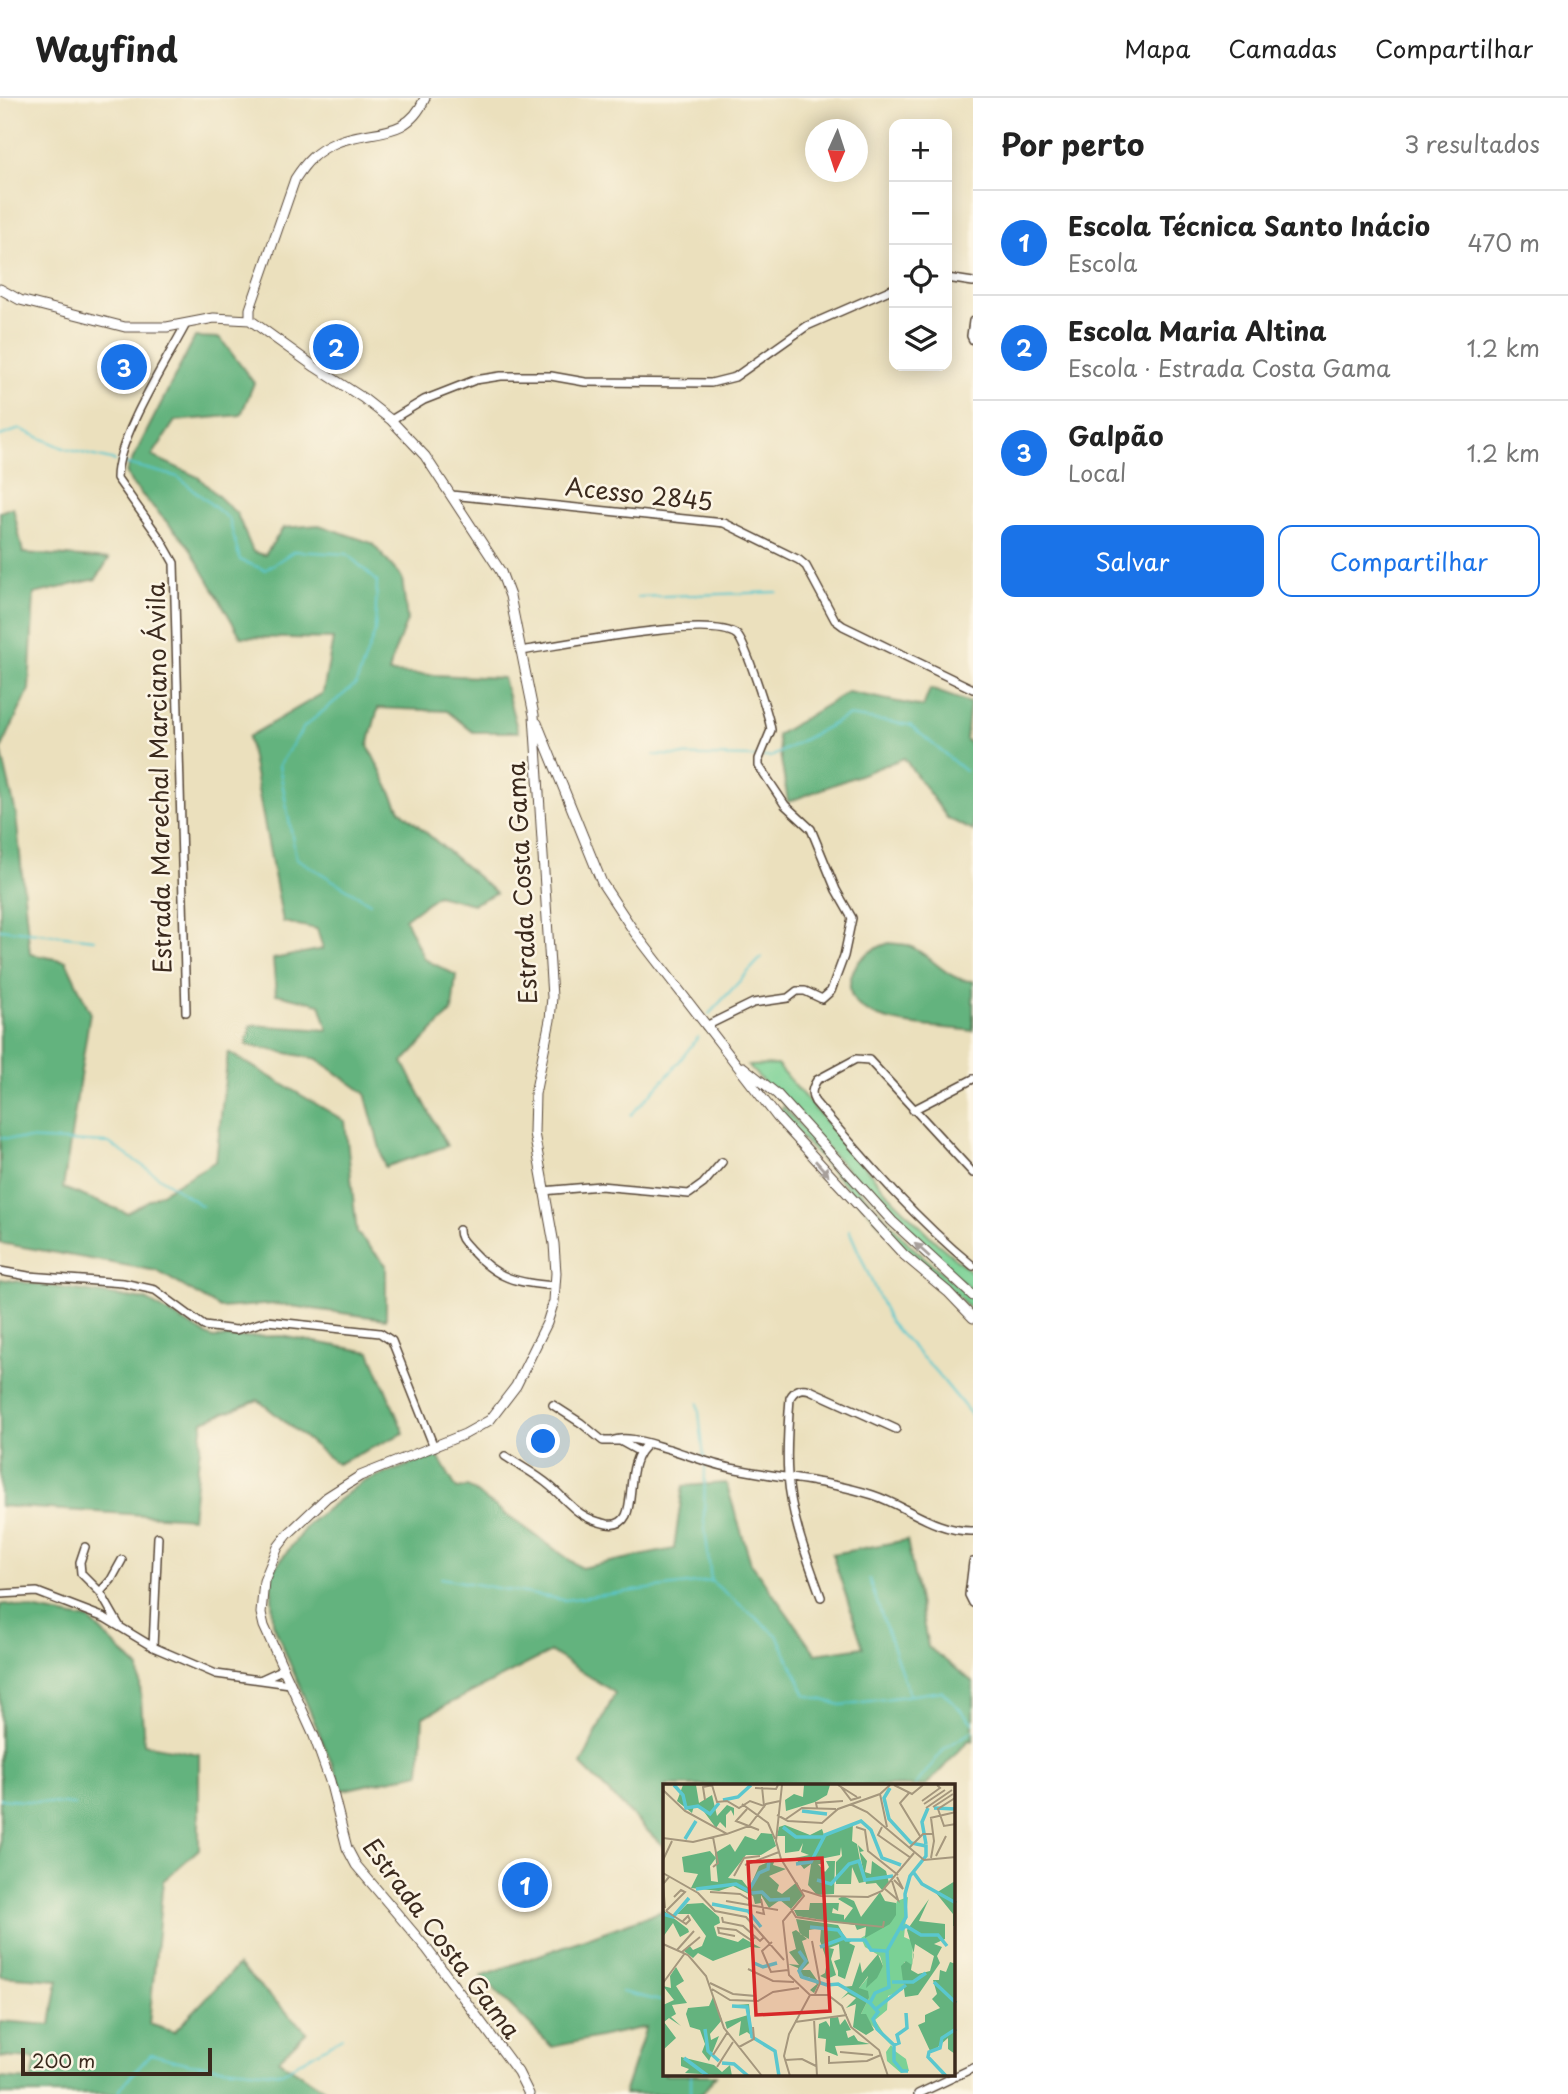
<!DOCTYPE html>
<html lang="pt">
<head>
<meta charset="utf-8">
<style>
  body { margin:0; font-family:"Playpen Sans",sans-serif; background:#f2f2f2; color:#222 }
  .controls { position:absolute; right:21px; top:21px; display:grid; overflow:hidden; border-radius:14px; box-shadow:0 4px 18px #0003 }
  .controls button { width:63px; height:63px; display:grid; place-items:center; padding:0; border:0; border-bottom:2px solid #e0e0e0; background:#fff; color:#222; font:35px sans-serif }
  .compass { position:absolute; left:805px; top:21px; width:63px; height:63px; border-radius:50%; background:#fff; box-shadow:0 4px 18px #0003; rotate:183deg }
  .scale { position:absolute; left:21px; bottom:18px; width:191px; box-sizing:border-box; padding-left:7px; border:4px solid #3b2a1e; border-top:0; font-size:19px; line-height:24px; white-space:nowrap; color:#3b2a1e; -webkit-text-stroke:5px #fcf5e5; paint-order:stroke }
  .you { position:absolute; left:544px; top:1344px; width:24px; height:24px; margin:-18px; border:5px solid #fff; border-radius:50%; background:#1a73e8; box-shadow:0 0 0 10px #1a73e833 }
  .badge { display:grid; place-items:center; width:46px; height:46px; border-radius:50%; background:#1a73e8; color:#fff; font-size:23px; font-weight:700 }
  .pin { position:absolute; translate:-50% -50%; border:4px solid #fff; box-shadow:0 2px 7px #0006 }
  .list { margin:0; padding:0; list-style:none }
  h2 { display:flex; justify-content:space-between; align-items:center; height:91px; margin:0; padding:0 28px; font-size:30px }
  h2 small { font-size:23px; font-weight:400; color:#767676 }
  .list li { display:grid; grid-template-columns:46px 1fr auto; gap:21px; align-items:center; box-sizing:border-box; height:105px; padding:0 28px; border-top:2px solid #e0e0e0 }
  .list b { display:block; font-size:26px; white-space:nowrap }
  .list p { margin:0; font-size:23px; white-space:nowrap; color:#767676 }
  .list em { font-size:23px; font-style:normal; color:#767676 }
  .actions { display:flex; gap:14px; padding:21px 28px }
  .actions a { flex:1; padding:16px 0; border:2px solid #1a73e8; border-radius:14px; text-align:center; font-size:24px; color:#1a73e8 }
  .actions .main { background:#1a73e8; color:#fff }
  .icon { flex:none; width:38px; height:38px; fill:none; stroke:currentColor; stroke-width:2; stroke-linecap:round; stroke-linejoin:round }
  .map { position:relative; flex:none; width:973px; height:1996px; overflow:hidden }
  header { display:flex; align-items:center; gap:42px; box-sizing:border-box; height:98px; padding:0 35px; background:#fff; border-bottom:2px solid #e0e0e0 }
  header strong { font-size:33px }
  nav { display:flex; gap:38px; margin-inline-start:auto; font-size:24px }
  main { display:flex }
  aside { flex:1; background:#fff }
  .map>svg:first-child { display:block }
</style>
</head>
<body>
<header>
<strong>Wayfind</strong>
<nav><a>Mapa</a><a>Camadas</a><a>Compartilhar</a></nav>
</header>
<main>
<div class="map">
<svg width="973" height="1996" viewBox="0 0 973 1996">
  <rect width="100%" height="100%" fill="#fcf5e5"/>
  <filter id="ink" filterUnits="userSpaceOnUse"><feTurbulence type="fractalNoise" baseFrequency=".0143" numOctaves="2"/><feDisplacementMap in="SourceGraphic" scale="14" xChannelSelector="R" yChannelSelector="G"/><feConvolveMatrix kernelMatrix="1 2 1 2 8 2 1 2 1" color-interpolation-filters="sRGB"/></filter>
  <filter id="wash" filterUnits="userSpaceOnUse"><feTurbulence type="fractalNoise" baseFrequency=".00686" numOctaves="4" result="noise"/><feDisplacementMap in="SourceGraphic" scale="28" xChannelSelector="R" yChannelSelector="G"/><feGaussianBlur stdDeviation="1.57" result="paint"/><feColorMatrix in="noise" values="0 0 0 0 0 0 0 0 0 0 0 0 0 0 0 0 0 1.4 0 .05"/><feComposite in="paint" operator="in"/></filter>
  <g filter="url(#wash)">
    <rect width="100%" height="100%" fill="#ebe0bd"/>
    <path fill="#7bd195" stroke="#5b7e5a" stroke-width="2" d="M777,967L890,1098L937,1145L973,1175V1193L921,1149L748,968Z
      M783,1009L911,1148L973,1201V1214L954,1194L913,1162L781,1018L780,1013Z"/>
    <path fill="#64b37e" stroke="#506e4e" stroke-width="2" d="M195,239L220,240L254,285L241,317L175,323L152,358L198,379L237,416L253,454L265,457L283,430L319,427L372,445L402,480L407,522L393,558L389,575L503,580L518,634H473L447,613L378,610L368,648L400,712L496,795L473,806L437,797L405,821L424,861L456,877L452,913L403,964L447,1048L385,1069L365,995L317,961L246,947L251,927L328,932L320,906L276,896L273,861L323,851L317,831L283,824L248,639L323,595L333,541L241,539L188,447L132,386L126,374Z
      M13,409L23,455L109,461L96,481L34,496L29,592L1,651L16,716L30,856L66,863L90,914L63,1090L127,1115L216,1063L228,954L345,1023L357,1135L386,1167V1221L276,1206L220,1210L157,1173L0,1145V414Z
      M930,591L970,605L966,641L973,649V733L947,720L904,660L788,704L777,637L848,594L923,609Z
      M889,845C895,846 901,846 907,847C931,855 945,883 973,883V933C941,927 838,932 851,879C856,860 872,851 889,845Z
      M0,1181L146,1202L212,1240L282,1238L370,1254L404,1335L337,1366L258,1302L203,1323L192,1420L0,1408Z
      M437,1357L457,1391L468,1389L581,1470L674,1451L683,1388L726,1385L751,1465L816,1556L863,1549L832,1456L907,1442L928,1549L973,1584V1643L969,1642L926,1688H665V1750L581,1667L615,1595L551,1554L423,1619L420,1675L343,1692L273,1525L271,1475L309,1425L362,1384Z
      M5,1506L90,1522L139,1571L144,1646L199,1656V1751L163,1783L149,1926L174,1934L238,1867L307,1934L278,1962L332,1996H0V1980L32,1982L36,1961L0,1959V1923L51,1927L58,1882L0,1878V1507Z
      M665,1812V1977H716L702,1996H624L646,1929L552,1949L481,1878Z"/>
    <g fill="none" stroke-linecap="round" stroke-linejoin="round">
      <path stroke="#5ac7ce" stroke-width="2" d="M0,338L20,331L66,351L115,363
        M120,364L178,379L229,421L240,462L265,472L294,453L347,456L377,483L375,534L356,586L304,629L279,667L296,760L370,805
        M637,499L777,494
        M654,657L757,659
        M763,659H771L848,618L910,627L965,673
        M0,831L94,841
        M709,916L762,859
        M631,1017L671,974L698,939
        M0,1040L109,1045L202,1108
        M849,1132L890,1225L937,1275L973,1319
        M698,1305L704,1360
        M705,1366L704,1422L711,1482
        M441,1480L564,1502L711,1483L777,1537L806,1597L841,1607L942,1593L973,1625
        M869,1481L909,1596
        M915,1688L945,1650L973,1633
        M0,1701L75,1707
        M622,1894L665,1904
        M691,1977V1996
        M118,1996L122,1988L151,1956L190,1966L282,1975L342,1939"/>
    </g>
  </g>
  <g filter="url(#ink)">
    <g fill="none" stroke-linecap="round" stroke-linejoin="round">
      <g stroke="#554536" stroke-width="10">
        <path id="minor" d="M947,180L973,184
          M973,223L971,238L973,242
          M391,322L424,302L475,282L501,278H551L585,284L711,285L735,279L807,228L894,190
          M451,397L724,425L799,462L806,468L835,522L843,528L973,591
          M520,553C558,548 711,516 737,537C745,544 769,618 771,632L759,661V668L785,707L811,731L836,792L852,820L844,858L831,893L822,901L805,893H797L788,900L753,905L706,928
          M186,914L174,465L161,442L117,380C117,340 166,264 186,226
          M913,1012L973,981
          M973,1075L869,962L856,961L817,982C812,990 810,996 815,1004C865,1062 913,1119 973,1168
          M543,1093L600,1088L689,1096L703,1086L722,1064
          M459,1132C459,1141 464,1144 470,1151C498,1182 515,1184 555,1188
          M0,1173L28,1178L123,1185L155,1192L204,1228L236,1232L267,1223L380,1235L392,1243L434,1349
          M553,1307L581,1325L603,1343H620L638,1353
          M612,1343C627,1336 653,1347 669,1351C691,1358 713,1367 736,1371C782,1380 829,1383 873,1397C907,1408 935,1434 973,1433
          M505,1358C520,1368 536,1376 550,1388C570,1405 577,1420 607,1426C645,1432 618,1366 648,1346
          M85,1449L80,1464L81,1475L100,1494L120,1529
          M973,1464L969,1497L973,1505
          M100,1494L111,1482L122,1462
          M0,1496L37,1494L105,1520L153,1549L216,1576L290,1586
          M821,1499C807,1460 791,1419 788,1377C786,1352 788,1326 790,1300C794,1292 801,1289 810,1292L896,1331
          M153,1549L158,1439
          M262,1581L284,1571
          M918,1996L973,1970"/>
      </g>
      <g stroke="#554536" stroke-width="11">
        <path id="major" d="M0,191L20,202L125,229H167L214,220L250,222L315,269L363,300L391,322L425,358L501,474L510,498L534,617L552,899L550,922L535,996L534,1035L554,1146L556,1175L554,1203L547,1225L516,1288L490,1322L465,1336L360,1378L327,1399L288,1436L278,1449L264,1483L261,1515L264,1528L314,1638L330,1683L347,1750L356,1767L427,1851L518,1974L529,1996
          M250,222V211L295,81C306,64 316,53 335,45C371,29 406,44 425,0
          M537,625L602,785L635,835L777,1019L904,1157L948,1194L973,1220
          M743,969L777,996L892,1123L973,1198"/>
      </g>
      <use href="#minor" stroke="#fff" stroke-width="7"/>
      <use href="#major" stroke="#fff" stroke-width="9"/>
    </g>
    <defs><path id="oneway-solid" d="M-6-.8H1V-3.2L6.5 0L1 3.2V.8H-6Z" transform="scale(1.75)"/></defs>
    <g fill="#a79f9a">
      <use href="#oneway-solid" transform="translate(822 1070) rotate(48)"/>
      <use href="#oneway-solid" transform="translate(922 1152) rotate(-138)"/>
    </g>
  </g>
  <g text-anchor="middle" stroke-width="5" stroke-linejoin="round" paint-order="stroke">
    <g font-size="24" fill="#3b2a1e" stroke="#fcf5e5">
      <text transform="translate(639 397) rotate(6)" y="8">Acesso 2845</text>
      <text transform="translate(160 680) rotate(-91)" y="8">Estrada Marechal Marciano Ávila</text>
      <text transform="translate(523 785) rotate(-93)" y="8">Estrada Costa Gama</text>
      <text transform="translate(441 1841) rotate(53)" y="8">Estrada Costa Gama</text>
    </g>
  </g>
  <g transform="translate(663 1686)">
    <rect width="292" height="292" fill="#ebe0bd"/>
    <path d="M245,113L241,153L250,157L249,181L241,178L240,206L225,212L224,226L212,236L232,267L243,275L246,287L238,289L224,277L223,268L228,261L198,230L206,214L196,204L206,192L207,200L220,182L217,172L202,163L198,154L216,143L221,132L227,133V140L234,117Z" fill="#7bd195"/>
    <path d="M20,1H33L36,19L49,11L54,32L64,21L71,24V32L68,26L63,31V44L57,38L53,44L39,25L31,22L29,29L14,17ZM141,1H167L164,11L152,18L123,27L122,16L131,10L140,13ZM190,40L189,57L194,60L201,98L196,99L189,83L188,100H173V78L179,72L178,63L177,71L157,75L161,80H155L162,88L166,83L163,77H172L171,110L154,111L145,101L148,80L141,85L132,74L146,71L138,68L140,59L136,67L122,69V52H114L116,43L122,41L147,51L159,45L161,51ZM98,49L109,50L113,62L98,71H83L65,94L79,96L86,105L96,82L112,75L110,81L123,85L106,92L116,101L114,107L119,110L134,98L140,111L128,125L117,116L106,124L98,111V119L92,120L90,112L70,102L56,107L28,104L35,90L21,88L19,73L47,67L53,74L47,82L48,97L55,98L52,69L67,60L72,68L82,52L93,56ZM195,61L201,67L197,68L204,77L202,88L208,90L209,77L223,87L226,99L219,106L213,99L203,100ZM292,97V142H290V130L273,109ZM217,108L222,117L233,119V131L227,140L202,154L203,143L194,146L192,141L134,132L131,126H146L147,119H176L175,127L170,124L169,129L181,131V136L190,124L175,115L180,112L191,117L198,133ZM266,115L256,137L282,140V155L271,160L279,163L274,172L277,179L255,211L242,213L238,182L243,177L249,181L251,170L244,146ZM252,160L271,172L267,187L255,190L248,186ZM40,119L56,133L57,139L51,142L54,152L75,158L80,154L98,164L87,163L50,177L35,169L30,174L21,167L26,161L30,166L39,162L43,152L27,130H14L24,120ZM0,126L25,145L26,148L17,153L10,139L0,153ZM133,135L175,141L183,155H191L186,159L192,162L182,195L175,192V187L171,177L177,175L176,160L166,164L171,165L168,175L173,191L164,195L157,192L162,189L164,177L157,157L158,144L146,146V155L137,150ZM133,146L144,155L139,157L146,179L139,186H147L156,199L151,209L147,206L154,200L146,193L137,194L135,184L125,180L136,181L126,168L133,165L129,148ZM215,170L220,182L214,194L203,204L205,192L196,204L205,207L206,214L198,230H203L211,246L203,251L190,243L193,220L183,224L193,214L185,210L178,215L185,208L179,203L189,202L197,178L199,189ZM287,178L293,180L292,270L285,265V254L268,269L255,241L262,238V231L277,224L269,215L274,210L270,196H276L277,186L283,188ZM13,183L21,197L13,202L24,219L9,221L13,230L8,233L18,242L6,234L1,238L13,254L0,266V221L11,216L0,202L8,204L7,192ZM50,213L59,236L47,250L48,256L56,252L46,277L39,268L42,260L37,246L27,243L23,230L25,224L46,222ZM86,220L89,252L84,248L76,252L78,237L64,245L62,238L85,231L84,224L74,221ZM175,233L177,241L182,235L188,246L183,247L185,254L191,251L195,257L207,260L172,262L175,272L162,267L163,255L155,254L156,240L163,237L167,243V234ZM18,273L51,281L59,288L67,281L69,292L22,289L26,285L18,282Z" fill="#64b37e" fill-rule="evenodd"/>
    <path fill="none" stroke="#5ac7ce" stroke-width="3.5" d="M11,1L20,11L23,24L35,22L47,30L56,19M227,4L221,14L226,35L248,59L263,62V72L247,92L242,110L243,133L224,167L226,203L212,209L207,219L215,228L210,235L214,245L231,261V277L239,287H245M60,16L75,13L88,1M271,24L293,25M139,27L164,30M120,43L133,53H160M22,55L33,37M263,60L259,38L265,24M133,80L148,78L162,51L198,37L208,46L219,74L238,81M251,89L259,100L293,119M154,96L168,100L186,80L196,77L202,96L230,92M33,105L73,100L89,109L99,108L107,116L127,115M86,106L96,89L105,85L106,76M49,120L85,127L98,143M0,130L10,133L26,114M147,143L175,146L183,156H202L208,166L223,167M238,146L243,142L258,151H275L284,162M157,163L181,154M136,167L143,177L136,187L139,193L164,201L175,200L207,219M91,179L100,183L114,179M229,198H250L263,189M271,198L293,219M69,222L84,223L89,253L112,267L116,292M213,225L243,201M42,245L45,267L56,277M231,261L236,259L234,251L244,244L243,229M21,274L45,292M59,279L71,280L85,292M283,292L265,273L266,268L277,264L279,254L293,245"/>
    <path fill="none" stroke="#a5977d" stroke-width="2" d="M49,1L54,18L64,17L76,24L87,17L101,22L99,3M119,1L113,57L118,75L141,112L120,137L126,191L147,211H165L179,222L188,243L216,266L225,292M175,1L194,13M231,1L249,10L260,1M178,3L188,16L198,13M92,4L113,5L115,1M0,6L22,27L64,50L86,42L103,20L117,17M246,9L237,19L257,52M217,10L224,43M292,14L275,25L281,42L293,40M42,16L40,3L50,1M259,17L277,4L274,1M79,20L105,39L112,55M261,20L282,6M189,21L204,28L261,76L293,73M270,23L290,10M154,24L153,19L180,17M263,24L289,6M84,25L73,37L96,46M114,31L125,37L159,39L175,25L217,10L227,1M267,34L293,28M123,35L139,24L173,25M193,43L202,46L205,67L235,91M219,43L215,51L248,74M0,54L30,58L63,50M247,63L260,50H271M273,72L283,52M268,74L271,57L268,34M0,76L9,57M82,81L116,68M50,83L55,79L50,53M0,89L35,109L52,127L83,133L121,176M71,92L81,74L97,72M231,96L240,105L234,93M222,105L235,116L229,97M139,106L158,112L205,113L219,107L251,69M47,108L77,110L87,116L86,120M63,117L115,126M2,124L0,100L6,93M128,125L133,133L153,136L220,143L221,137M3,127L22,108L18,106L11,113M3,127L23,140L27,136L25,132L20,137M93,128L101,130L98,115M59,133L60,138L80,142L97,157L101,153M72,152L56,149L55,144L73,146L88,156L93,153M149,157L157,199L152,210M109,158L99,167L108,188L125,186M0,160L25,171L43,192L61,244L99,292M14,166L31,147M19,168L37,153M85,185L110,197L131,198M0,199L22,169M47,199L70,210L92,212L91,217M49,205L67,216L95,217L110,208L136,204M151,235L154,292M132,238L184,231M76,263L91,255L90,243M177,268L210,271M50,271L64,249M166,272V279L204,277L218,271M122,276L139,275L153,282M54,283L70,258M127,292L121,272L126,250L147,211"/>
    <path fill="#d62828" fill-opacity="0.15" stroke="#d62828" stroke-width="3.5" d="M159,74L167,227L93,231L85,78Z"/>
    <rect width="292" height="292" fill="none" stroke="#3b2a1e" stroke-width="3.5"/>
  </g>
</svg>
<div class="controls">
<button>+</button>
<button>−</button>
<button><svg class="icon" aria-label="locate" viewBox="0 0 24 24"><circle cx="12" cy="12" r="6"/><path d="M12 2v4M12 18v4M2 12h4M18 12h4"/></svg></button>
<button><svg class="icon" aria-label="layers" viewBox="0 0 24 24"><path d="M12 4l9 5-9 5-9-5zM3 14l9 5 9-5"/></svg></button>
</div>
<svg class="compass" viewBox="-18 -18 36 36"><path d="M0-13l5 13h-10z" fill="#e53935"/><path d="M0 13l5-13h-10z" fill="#767676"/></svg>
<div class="scale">200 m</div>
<div class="you"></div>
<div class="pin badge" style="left:525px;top:1787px">1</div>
<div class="pin badge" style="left:336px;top:249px">2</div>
<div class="pin badge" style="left:124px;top:269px">3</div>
</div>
<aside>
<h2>Por perto<small>3 resultados</small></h2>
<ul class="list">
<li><span class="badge">1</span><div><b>Escola Técnica Santo Inácio</b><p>Escola</p></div><em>470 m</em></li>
<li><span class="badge">2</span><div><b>Escola Maria Altina</b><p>Escola · Estrada Costa Gama</p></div><em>1.2 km</em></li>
<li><span class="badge">3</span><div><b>Galpão</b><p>Local</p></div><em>1.2 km</em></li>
</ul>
<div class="actions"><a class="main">Salvar</a><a>Compartilhar</a></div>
</aside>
</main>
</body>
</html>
